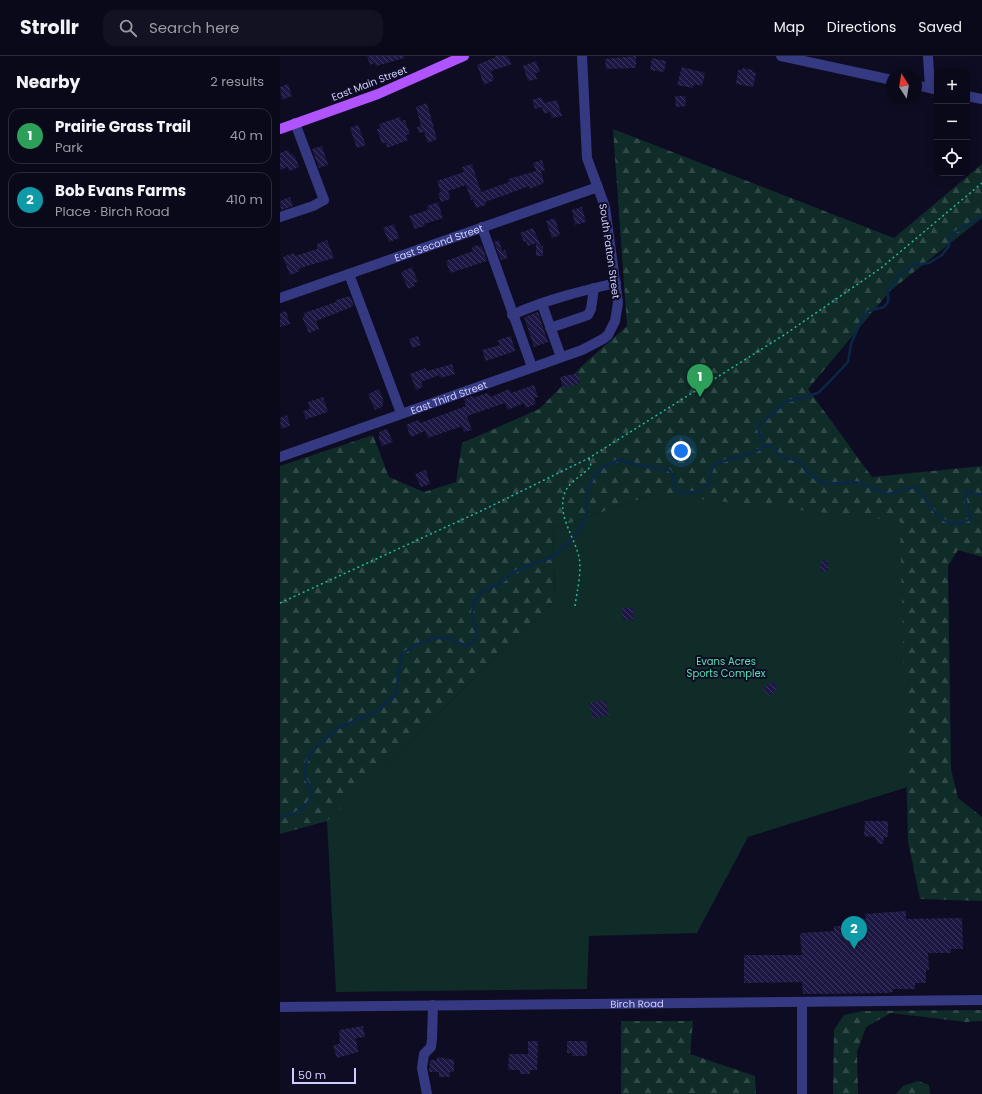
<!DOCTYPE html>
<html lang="en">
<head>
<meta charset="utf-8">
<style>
  body { margin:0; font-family:Poppins,sans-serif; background:#131223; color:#f1f3f6 }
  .controls { position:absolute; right:12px; top:12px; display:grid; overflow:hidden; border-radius:8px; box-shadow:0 2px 10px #0003 }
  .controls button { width:36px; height:36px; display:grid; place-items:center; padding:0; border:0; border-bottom:1px solid #2a2a39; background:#0a091a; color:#f1f3f6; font:20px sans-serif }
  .compass { position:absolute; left:606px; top:12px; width:36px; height:36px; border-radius:50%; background:#0a091a; box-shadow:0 2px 10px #0003; rotate:348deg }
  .scale { position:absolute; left:12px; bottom:10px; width:64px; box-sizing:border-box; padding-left:4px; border:2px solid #cecdff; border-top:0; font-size:11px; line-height:14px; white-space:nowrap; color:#cecdff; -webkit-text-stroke:3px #0e0c22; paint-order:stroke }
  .you { position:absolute; left:401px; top:395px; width:14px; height:14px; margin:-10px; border:3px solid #fff; border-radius:50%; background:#1a73e8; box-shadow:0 0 0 6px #1a73e833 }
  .badge { display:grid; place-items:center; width:26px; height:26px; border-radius:50%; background:#0f766e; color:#fff; font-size:13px; font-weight:700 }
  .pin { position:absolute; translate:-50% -33px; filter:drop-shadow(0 1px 2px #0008) }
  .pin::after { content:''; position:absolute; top:21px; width:14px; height:12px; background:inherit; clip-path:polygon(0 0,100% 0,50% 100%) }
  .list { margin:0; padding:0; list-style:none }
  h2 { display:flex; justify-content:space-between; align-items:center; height:52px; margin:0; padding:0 16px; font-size:17px }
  h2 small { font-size:13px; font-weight:400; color:#999aa2 }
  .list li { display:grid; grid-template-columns:26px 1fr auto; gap:12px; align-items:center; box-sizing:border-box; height:56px; margin:0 8px 8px; padding:0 8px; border:1px solid #2a2a39; border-radius:12px }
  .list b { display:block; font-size:15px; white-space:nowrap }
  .list p { margin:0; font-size:13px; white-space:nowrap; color:#999aa2 }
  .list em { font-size:13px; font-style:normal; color:#999aa2 }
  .icon { flex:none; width:22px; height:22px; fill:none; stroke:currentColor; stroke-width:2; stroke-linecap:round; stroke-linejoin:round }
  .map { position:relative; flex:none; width:702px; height:1038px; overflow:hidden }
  header { display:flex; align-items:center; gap:24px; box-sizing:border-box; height:56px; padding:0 20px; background:#0a091a; border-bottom:1px solid #2a2a39 }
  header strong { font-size:19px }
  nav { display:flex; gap:22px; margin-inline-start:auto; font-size:14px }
  .search { width:280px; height:36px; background:#131223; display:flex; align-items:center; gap:10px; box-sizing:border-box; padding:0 14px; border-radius:12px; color:#999aa2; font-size:15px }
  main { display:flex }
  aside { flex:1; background:#0a091a }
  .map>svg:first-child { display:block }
</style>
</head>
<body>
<header>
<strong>Strollr</strong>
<div class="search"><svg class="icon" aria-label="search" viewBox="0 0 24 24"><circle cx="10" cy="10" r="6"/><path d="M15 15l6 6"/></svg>Search here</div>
<nav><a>Map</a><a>Directions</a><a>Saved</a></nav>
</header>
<main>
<aside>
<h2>Nearby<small>2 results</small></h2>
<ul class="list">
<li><span class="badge" style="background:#2e9e5b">1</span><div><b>Prairie Grass Trail</b><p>Park</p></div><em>40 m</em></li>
<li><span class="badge" style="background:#0f9aa8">2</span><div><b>Bob Evans Farms</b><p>Place · Birch Road</p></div><em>410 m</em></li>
</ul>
</aside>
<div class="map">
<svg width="702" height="1038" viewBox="0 0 702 1038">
  <defs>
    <pattern id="forest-firs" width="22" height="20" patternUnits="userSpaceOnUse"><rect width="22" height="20" fill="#0f2c28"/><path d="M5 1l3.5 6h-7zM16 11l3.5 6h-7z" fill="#314948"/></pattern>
    <pattern id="building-back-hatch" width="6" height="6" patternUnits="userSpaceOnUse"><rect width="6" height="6" fill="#1d1843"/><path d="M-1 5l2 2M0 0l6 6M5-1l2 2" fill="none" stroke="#3d385f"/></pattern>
  </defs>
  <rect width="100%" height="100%" fill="#0e0c22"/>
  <path fill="#0f2c28" d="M374,438L643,452L631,730L468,781L417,877L309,880L307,933L56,936L47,765L275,544L273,473Z"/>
  <path fill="url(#forest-firs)" d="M333,73L614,182L702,108V162L610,235L528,333L592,421L702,410V501L678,494L668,510L671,713L678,742L702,761V845L640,843L628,785L620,465L374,438L273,473L275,544L47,765L0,778V410L93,379L109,421L144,436L176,426L182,387L259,353L307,305L347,270Z
    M702,954V965L686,966L611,957L586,971L577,996L578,1038H553L554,974L564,959L582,955Z
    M341,965H413L410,998L475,1020L476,1038H341Z
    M638,1025L649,1029L650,1038H616L623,1030Z"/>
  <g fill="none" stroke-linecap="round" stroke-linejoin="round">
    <path stroke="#0a2748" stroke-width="2.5" d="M483,391C483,383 478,378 478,370L506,346L538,337L551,324L568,306L571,288L582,263L588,255L604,251L608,246V235L618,220L633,209L649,207L662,199L669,190L670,179L702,160
      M0,760C15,760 27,752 33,738L25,721V709L31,696L56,673L93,657L115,640L122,598C143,583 162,575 185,590L194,586L197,575L192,558L194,545L203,534L221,527L232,517L249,509L270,502L283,492L301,472L307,456V439L313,421L324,410L339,404L372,412L389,414L393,419L394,430L399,436L405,437L420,435L428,429L432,413L437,407L475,396L483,391L491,390L502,402C530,403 520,417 542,426C550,430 563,425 573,426C586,426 597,436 608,438C612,438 629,432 635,431C651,447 664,482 691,462L685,442L687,435L702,439"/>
  </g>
  <path fill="url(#building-back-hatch)" d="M87,0H124V2L96,10L95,7L90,9Z
    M215,0H227L232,8L211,15L214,24L204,29L197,9L216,1Z
    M356,0V12L326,13L325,3Z
    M372,2L386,5L384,16L370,14Z
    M256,5L260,16L255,17L257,23L248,25L243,10Z
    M402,11L425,17L422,30L414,28L413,32L397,29Z
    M463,12L473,14L472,16L476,17L473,31L456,28L458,14H462Z
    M8,28L12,40L2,44L0,31Z
    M395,40H405L406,50L396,51Z
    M262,41L264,47L277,44L282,60L272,62L270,56L264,58L262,51L255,53L252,44Z
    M147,47L157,83L148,87L144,76L139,77L137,71L141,70L136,51Z
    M120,61L121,65L125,64L130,78L126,79L128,84L107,92L106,86L102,88L97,73L101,72L99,68Z
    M78,69L86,89L77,92L70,72Z
    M42,90L48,109L39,112L32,93Z
    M8,94L10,98H12L15,101L19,111L9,115L8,111L0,114V97Z
    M262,104L265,114L261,116L264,127L250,133L249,130L228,138L205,146L206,149L196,152L193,143L191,144L186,129L168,135L170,143L161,146L158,137L161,136L157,125L184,116L182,111L192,108L201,136L229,126L228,123L256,115L253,107Z
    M10,141L13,150L1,154L0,145Z
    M158,146L163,162L144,168L145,170L135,173L129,160L148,154L147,150Z
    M302,151L306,166L295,169L292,154Z
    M275,162L280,179L272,182L266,165Z
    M114,168L119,182L109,186L103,172Z
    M253,172L261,190H263V200H256V187L248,190L246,185L244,186L240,177Z
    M47,184L54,202L20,212L18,216L10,219L3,201L14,197L15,200L37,193V188Z
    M219,184L222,195L225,194L228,202L221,204L214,186Z
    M198,189L199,191L202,190L207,205L170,217L166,205L193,195L192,191Z
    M132,211L138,226L134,227L135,230L128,233L121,216Z
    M70,240L74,250L36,265L39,273L29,277L22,261L25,260L24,257L56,246V244Z
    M6,255L10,268L0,271V257Z
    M258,256L268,286L254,291L244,261Z
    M138,280L141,289L132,292L129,283Z
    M231,280L235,295L206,305L202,294L220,289L218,284Z
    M172,308L175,318L160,322L159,319L141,326L143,331L136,334L130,318L145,312L147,315Z
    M298,317L300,328L283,332L280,321Z
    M254,329L258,341L254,342L256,348L246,352L244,347L228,354L225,347L187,360L192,374L184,376L182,370L148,382L145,375L131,381L126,369L138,364L140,367L186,350L184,343L192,340L193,342L207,337L211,341L229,333L231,337Z
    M99,333L104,346L102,347L103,350L95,354L88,338Z
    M43,341L48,356L26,363L23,355L30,353L28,346Z
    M7,359L10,370L1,373L0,362Z
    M107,373L113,386L102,390L99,383V376Z
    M146,414L150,428L141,431L135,418Z
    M541,504L548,505V515H540Z
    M342,552H353V564H343Z
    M492,625L498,632L490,640L483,633Z
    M325,644L329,659L313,663L309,647Z
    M585,765H608V781H604L603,788L598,787L595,781L584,780Z
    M626,855V863L682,862L683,893H671V897H648L649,914H646V927H635V933H613V936L607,937L523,938L522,926L464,927V899H522L520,879L521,877L554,875V870H568V864L586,863L585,858Z
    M83,970L85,981L76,982L78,996L57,1002L53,990L60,987L59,974Z
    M248,985H258L257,1014H250V1018H240V1014H228L229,998H248Z
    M287,985H307V1000H292V997H287Z
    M157,1001L174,1004V1016H170V1021H159V1016H149L150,1004H157Z"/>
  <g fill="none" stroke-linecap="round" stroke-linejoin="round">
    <path stroke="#29b7a2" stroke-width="1.5" stroke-dasharray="2 3" stroke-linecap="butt" d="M0,547L201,455L309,402L504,279L601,212L702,127
      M295,550C297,535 302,516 299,501C294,480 278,461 284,439C288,425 303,420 311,410L309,402"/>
    <g stroke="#353982" stroke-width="10">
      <path d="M501,0L612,24"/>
      <path d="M648,0L650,32"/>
      <path d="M636,29L657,34"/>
      <path d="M687,40L702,43"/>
      <path d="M0,161L33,150L44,144L15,67"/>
      <path d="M202,171L252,311"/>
      <path d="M69,218L121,357"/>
      <path id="s1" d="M0,242L318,131"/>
      <path d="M262,248L281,301"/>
      <path d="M232,259C265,244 301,235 336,227"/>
      <path d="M270,272L308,259L311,253L314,232"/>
      <path id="s2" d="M0,401L302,294L323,283L328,279L335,265L338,247L325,151L307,102L302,0"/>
      <path d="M522,947V1038"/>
      <path id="s3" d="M0,951L702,944"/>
      <path d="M147,1038L142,1012L144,998L151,991L152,983L153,949"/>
    </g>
    <path stroke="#b054ff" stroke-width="10" d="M0,73L98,38L184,0"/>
  </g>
  <g text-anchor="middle" stroke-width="4" stroke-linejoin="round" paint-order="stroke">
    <g font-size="10" fill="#cecdff" stroke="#0e0c22">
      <text transform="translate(89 27) rotate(-21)" y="4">East Main Street</text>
      <text dy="4" stroke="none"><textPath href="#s1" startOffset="168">East Second Street</textPath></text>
      <text transform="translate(330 195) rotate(82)" y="4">South Patton Street</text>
      <text dy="4" stroke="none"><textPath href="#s2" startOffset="179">East Third Street</textPath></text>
      <text dy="4" stroke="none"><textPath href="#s3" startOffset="357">Birch Road</textPath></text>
    </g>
    <g font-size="10" fill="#54e3b3" stroke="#0e0c22">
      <text x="446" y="609">Evans Acres<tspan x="446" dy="12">Sports Complex</tspan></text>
    </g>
  </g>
</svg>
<div class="controls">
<button>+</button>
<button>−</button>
<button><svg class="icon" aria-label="locate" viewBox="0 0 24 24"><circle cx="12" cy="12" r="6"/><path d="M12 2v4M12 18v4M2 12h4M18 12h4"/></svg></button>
</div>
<svg class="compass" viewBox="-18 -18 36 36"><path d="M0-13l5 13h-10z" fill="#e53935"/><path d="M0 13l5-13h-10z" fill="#999aa2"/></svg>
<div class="scale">50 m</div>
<div class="you"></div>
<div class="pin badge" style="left:420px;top:341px;background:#2e9e5b">1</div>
<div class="pin badge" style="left:574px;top:893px;background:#0f9aa8">2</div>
</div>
</main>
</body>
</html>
